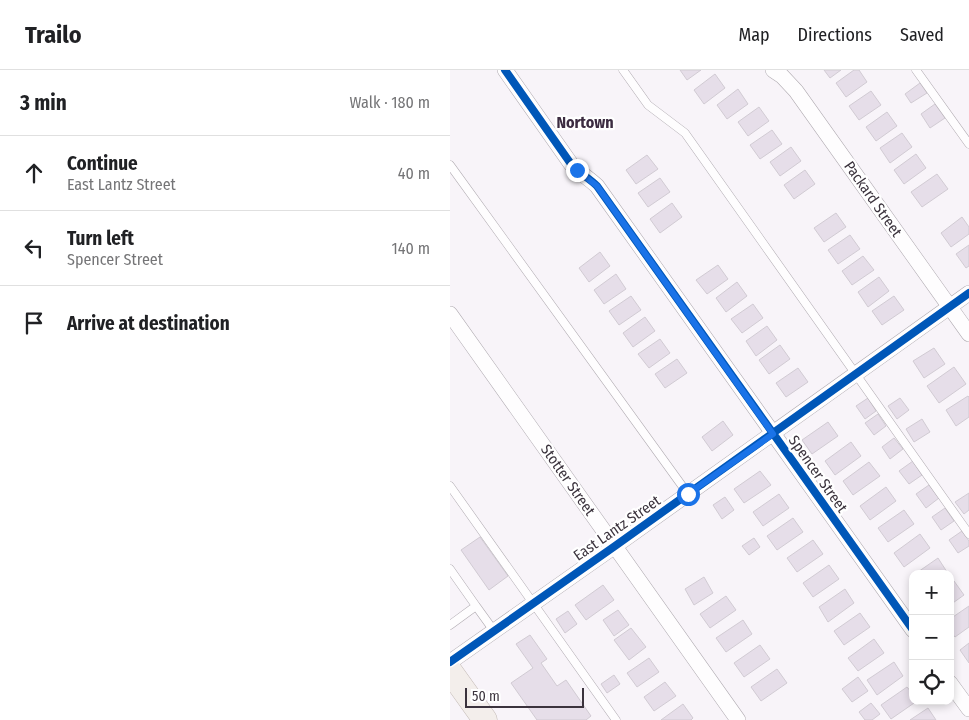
<!DOCTYPE html>
<html lang="en">
<head>
<meta charset="utf-8">
<style>
  body { margin:0; font-family:"Fira Sans Condensed",sans-serif; background:#f2f2f2; color:#202124 }
  .controls { position:absolute; right:15px; bottom:15px; display:grid; overflow:hidden; border-radius:10px; box-shadow:0 2px 8px #0003 }
  .controls button { width:45px; height:45px; display:grid; place-items:center; padding:0; border:0; border-bottom:1px solid #e0e0e0; background:#fff; color:#202124; font:25px sans-serif }
  .scale { position:absolute; left:15px; bottom:12px; width:119px; box-sizing:border-box; padding-left:5px; border:2px solid #3b333d; border-top:0; font-size:14px; line-height:18px; white-space:nowrap; color:#3b333d; -webkit-text-stroke:4px #fff; paint-order:stroke }
  .stop { position:absolute; width:15px; height:15px; margin:-11px; border:4px solid #1a73e8; border-radius:50%; background:#fff }
  .stop.end { background:#1a73e8; border-color:#fff; box-shadow:0 1px 5px #0008 }
  .list { margin:0; padding:0; list-style:none }
  h2 { display:flex; justify-content:space-between; align-items:center; height:65px; margin:0; padding:0 20px; font-size:21px }
  h2 small { font-size:16px; font-weight:400; color:#757577 }
  .list li { display:grid; grid-template-columns:32px 1fr auto; gap:15px; align-items:center; box-sizing:border-box; height:75px; padding:0 20px; border-top:1px solid #e0e0e0 }
  .list b { display:block; font-size:19px; white-space:nowrap }
  .list p { margin:0; font-size:16px; white-space:nowrap; color:#757577 }
  .list em { font-size:16px; font-style:normal; color:#757577 }
  .icon { flex:none; width:28px; height:28px; fill:none; stroke:currentColor; stroke-width:2; stroke-linecap:round; stroke-linejoin:round }
  .map { position:relative; flex:none; width:519px; height:650px; overflow:hidden }
  header { display:flex; align-items:center; gap:30px; box-sizing:border-box; height:70px; padding:0 25px; background:#fff; border-bottom:1px solid #e0e0e0 }
  header strong { font-size:24px }
  nav { display:flex; gap:28px; margin-inline-start:auto; font-size:18px }
  main { display:flex }
  aside { flex:1; background:#fff }
  .map>svg:first-child { display:block }
</style>
</head>
<body>
<header>
<strong>Trailo</strong>
<nav><a>Map</a><a>Directions</a><a>Saved</a></nav>
</header>
<main>
<aside>
<h2>3 min<small>Walk · 180 m</small></h2>
<ul class="list">
<li><svg class="icon" aria-label="ahead" viewBox="0 0 24 24"><path d="M12 20V5M6 11l6-6 6 6"/></svg><div><b>Continue</b><p>East Lantz Street</p></div><em>40 m</em></li>
<li><svg class="icon" aria-label="left" viewBox="0 0 24 24"><path d="M17 20v-9H6M10 6l-5 5 5 5"/></svg><div><b>Turn left</b><p>Spencer Street</p></div><em>140 m</em></li>
<li><svg class="icon" aria-label="arrive" viewBox="0 0 24 24"><path d="M6 21V4h12l-3 4 3 4H6"/></svg><div><b>Arrive at destination</b></div></li>
</ul>
</aside>
<div class="map">
<svg width="519" height="650" viewBox="0 0 519 650">
  <rect width="100%" height="100%" fill="#f8f4f9"/>
  <path fill="#e6dee9" stroke="#d1cbd3" d="M230,0H251L237,10Z
    M374,0H391L380,8Z
    M404,0H409L417,12L396,27L386,13Z
    M265,4L275,18L254,34L244,20Z
    M470,13L477,23L461,33L455,24Z
    M288,19L298,34L277,49L267,35Z
    M421,21L431,35L409,50L399,36Z
    M485,34L495,48L480,58L471,44Z
    M309,37L319,51L298,66L288,52Z
    M437,42L447,56L426,71L416,57Z
    M322,60L332,74L310,89L300,75Z
    M452,63L462,77L440,93L430,78Z
    M341,77L351,91L330,106L320,92Z
    M466,84L476,98L454,114L444,100Z
    M197,85L208,99L186,114L176,100Z
    M355,100L365,114L344,129L334,115Z
    M487,104L498,119L472,137L461,122Z
    M210,108L220,122L198,137L188,123Z
    M222,133L232,147L210,163L200,149Z
    M386,143L396,157L374,172L364,158Z
    M512,147L519,157V164L501,177L491,163Z
    M400,165L410,179L388,194L378,180Z
    M519,175V196L516,198L506,184Z
    M150,182L160,196L139,212L129,198Z
    M413,186L424,200L402,215L392,201Z
    M268,195L278,209L257,224L246,210Z
    M166,204L176,219L154,234L144,220Z
    M429,207L439,221L418,237L408,222Z
    M287,212L297,226L276,242L266,228Z
    M181,226L191,240L169,255L159,241Z
    M444,226L454,240L432,255L422,241Z
    M303,234L313,248L292,263L281,249Z
    M195,247L205,261L183,277L173,263Z
    M317,256L327,270L306,286L296,271Z
    M210,269L220,283L199,298L188,284Z
    M330,275L340,289L319,304L309,290Z
    M484,278L495,294L474,308L463,291Z
    M227,289L237,303L215,318L205,304Z
    M504,297L516,314L489,333L477,316Z
    M348,298L358,312L336,327L326,313Z
    M518,326L519,327V347L506,356L496,340Z
    M418,328L426,341L415,349L406,336Z
    M450,328L459,340L447,349L438,336Z
    M428,344L436,356L424,365L415,353Z
    M472,349L480,362L464,372L456,359Z
    M273,351L283,365L262,381L252,367Z
    M378,352L388,366L362,384L352,370Z
    M444,368L453,379L440,389L432,377Z
    M401,372L411,386L385,405L375,391Z
    M463,391L472,405L459,414L449,401Z
    M419,392L430,406L403,425L393,411Z
    M310,401L321,415L294,433L284,419Z
    M479,415L489,428L476,438L466,424Z
    M436,417L446,431L420,450L410,436Z
    M519,423V440L514,444L505,432Z
    M329,424L339,438L313,456L303,442Z
    M275,427L284,440L272,449L263,435Z
    M495,438L504,451L491,460L482,447Z
    M454,440L464,454L438,472L428,458Z
    M343,448L353,462L327,480L317,466Z
    M512,461L519,471V476L508,483L499,470Z
    M470,464L480,478L454,497L444,483Z
    M30,467L58,506L39,520L11,480Z
    M304,468L310,477L299,485L292,476Z
    M363,470L373,484L347,502L337,488Z
    M488,488L497,502L494,504H465Z
    M379,495L389,509L363,527L353,513Z
    M254,507L263,523L244,535L235,519Z
    M504,511L514,525L500,535V514Z
    M153,515L164,530L136,550L125,535Z
    M395,519L404,533L378,552L369,537Z
    M276,526L286,540L260,558L250,544Z
    M519,536V557L505,567L500,561V549Z
    M168,540L179,555L164,566L153,550Z
    M118,541L127,554L115,563L106,549Z
    M410,543L420,557L394,575L384,561Z
    M293,550L302,564L276,582L266,568Z
    M181,558L196,577L179,590L164,570Z
    M80,565L97,589L91,593L107,616L116,610L141,646L136,650H87L61,613L83,598L66,574Z
    M424,569L434,583L408,601L398,588Z
    M519,573V593L510,580Z
    M310,575L320,589L294,607L284,593Z
    M199,588L209,602L187,617L177,603Z
    M444,592L453,606L427,625L417,610Z
    M327,599L337,613L311,631L301,617Z
    M164,605L170,614L157,623L151,614Z
    M408,607L418,621L402,632L392,619Z
    M215,612L226,626L204,641L194,627Z
    M457,617L463,624V631H467L441,649L431,635Z
    M421,633L430,644L422,650H415L409,642Z
    M233,634L243,648L241,650H211Z
    M478,638L486,650H460Z"/>
  <g fill="none" stroke-linecap="round" stroke-linejoin="round">
    <g stroke="#afaab0" stroke-width="9">
      <path id="service" d="M173,0L198,35L235,63L519,464
        M466,0L519,74
        M0,95L238,424
        M0,416L166,650
        M0,499L26,536L0,555
        M26,536L44,561"/>
    </g>
    <g stroke="#afaab0" stroke-width="16">
      <path id="minor" d="M55,0L121,94C129,103 139,108 147,116L463,560
        M323,0L332,6L346,21L519,264
        M0,244L288,650
        M0,592L165,476L519,223
        M500,613L519,639"/>
    </g>
    <g stroke="#c2b9b5" stroke-width="25">
      <path id="primary" d="M0,601L35,650"/>
    </g>
    <use href="#service" stroke="#fefdfe" stroke-width="8"/>
    <use href="#minor" stroke="#fefdfe" stroke-width="15"/>
    <use href="#primary" stroke="#f3eeeb" stroke-width="24"/>
    <g stroke="#fff" stroke-width="11">
      <path id="cycleway" d="M55,0L121,94C129,103 139,108 147,116L463,560
        M0,592L165,476L519,223"/>
    </g>
    <use href="#cycleway" stroke="#0057b8" stroke-width="8"/>
  </g>
  <g fill="none" stroke-linecap="round" stroke-linejoin="round">
    <path stroke="#1a73e8" stroke-width="6" d="M127,100L147,116L323,364L238,424"/>
  </g>
  <g text-anchor="middle" stroke-width="4.5" stroke-linejoin="round" paint-order="stroke">
    <g font-size="15" fill="#3b333d" stroke="#fff">
      <text transform="translate(423 129) rotate(55)" y="5">Packard Street</text>
      <text transform="translate(368 404) rotate(55)" y="5">Spencer Street</text>
      <text transform="translate(118 410) rotate(55)" y="5">Stotter Street</text>
      <text transform="translate(167 458) rotate(-35)" y="5">East Lantz Street</text>
    </g>
    <g font-size="16" font-weight="bold" fill="#3c2c41" stroke="#fff">
      <text x="135" y="58">Nortown</text>
    </g>
  </g>
</svg>
<div class="controls">
<button>+</button>
<button>−</button>
<button><svg class="icon" aria-label="locate" viewBox="0 0 24 24"><circle cx="12" cy="12" r="6"/><path d="M12 2v4M12 18v4M2 12h4M18 12h4"/></svg></button>
</div>
<div class="scale">50 m</div>
<div class="stop" style="left:238px;top:424px"></div>
<div class="stop end" style="left:127px;top:100px"></div>
</div>
</main>
</body>
</html>
